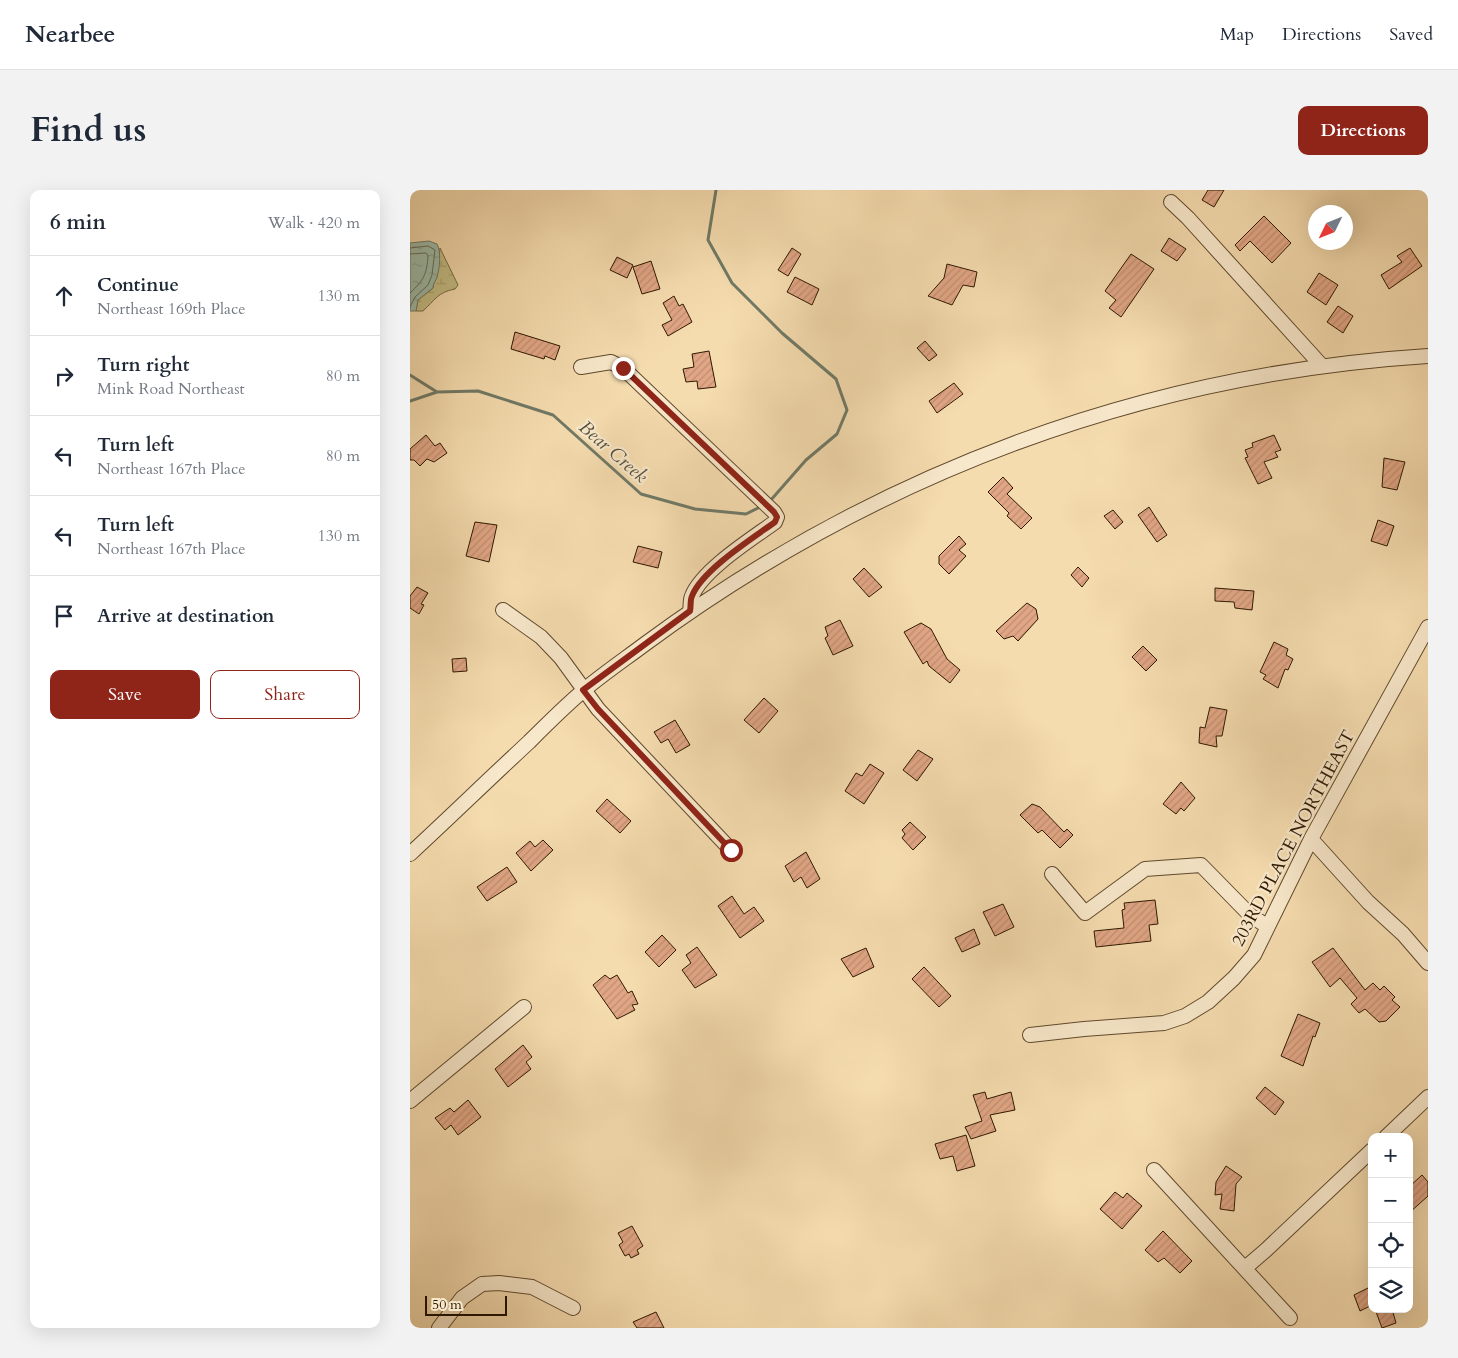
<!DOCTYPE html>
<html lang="en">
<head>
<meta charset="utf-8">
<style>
  body { margin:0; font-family:Cardo,serif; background:#f2f2f3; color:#1f2937 }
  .controls { position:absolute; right:15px; bottom:15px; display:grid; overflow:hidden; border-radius:10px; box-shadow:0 5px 20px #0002 }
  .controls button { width:45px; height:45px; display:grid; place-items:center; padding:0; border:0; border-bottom:1px solid #e0e1e3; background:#fff; color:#1f2937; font:25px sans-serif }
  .compass { position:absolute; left:898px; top:15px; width:45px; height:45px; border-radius:50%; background:#fff; box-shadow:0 5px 20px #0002; rotate:227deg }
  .scale { position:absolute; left:15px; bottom:12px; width:82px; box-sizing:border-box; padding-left:5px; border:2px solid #2f1800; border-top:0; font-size:14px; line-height:18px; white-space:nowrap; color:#2f1800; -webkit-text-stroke:4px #f8e8cb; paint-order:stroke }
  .stop { position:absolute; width:15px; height:15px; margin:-11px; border:4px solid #8f2418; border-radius:50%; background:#fff }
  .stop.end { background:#8f2418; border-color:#fff; box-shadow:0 1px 5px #0008 }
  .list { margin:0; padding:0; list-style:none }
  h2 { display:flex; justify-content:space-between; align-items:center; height:65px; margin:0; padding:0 20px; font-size:21px }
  h2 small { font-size:16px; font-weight:400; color:#747a83 }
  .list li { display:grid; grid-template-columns:32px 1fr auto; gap:15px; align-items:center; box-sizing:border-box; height:80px; padding:0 20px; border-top:1px solid #e0e1e3 }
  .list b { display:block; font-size:19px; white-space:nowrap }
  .list p { margin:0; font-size:16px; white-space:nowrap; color:#747a83 }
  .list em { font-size:16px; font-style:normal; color:#747a83 }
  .actions { display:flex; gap:10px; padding:15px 20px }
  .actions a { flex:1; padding:11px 0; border:1px solid #8f2418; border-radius:10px; text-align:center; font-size:18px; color:#8f2418 }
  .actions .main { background:#8f2418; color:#fff }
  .icon { flex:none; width:28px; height:28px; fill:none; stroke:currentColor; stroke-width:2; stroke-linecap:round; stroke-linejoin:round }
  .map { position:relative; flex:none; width:1018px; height:1138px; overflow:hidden; border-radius:10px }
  header { display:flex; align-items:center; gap:30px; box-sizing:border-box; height:70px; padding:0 25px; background:#fff; border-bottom:1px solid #e0e1e3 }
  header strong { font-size:24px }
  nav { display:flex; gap:28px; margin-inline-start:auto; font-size:18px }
  .intro { display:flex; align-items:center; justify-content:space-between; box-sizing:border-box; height:120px; padding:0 30px }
  h1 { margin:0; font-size:35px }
  .button { padding:12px 22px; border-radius:10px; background:#8f2418; color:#fff; font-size:18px; font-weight:700 }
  main { display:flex; gap:30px; padding:0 30px }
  aside { flex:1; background:#fff; border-radius:10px; box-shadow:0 5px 20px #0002 }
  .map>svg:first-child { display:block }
</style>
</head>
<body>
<header>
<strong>Nearbee</strong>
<nav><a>Map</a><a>Directions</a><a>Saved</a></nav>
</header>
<div class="intro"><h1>Find us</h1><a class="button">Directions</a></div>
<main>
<aside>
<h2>6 min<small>Walk · 420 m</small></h2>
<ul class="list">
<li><svg class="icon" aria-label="ahead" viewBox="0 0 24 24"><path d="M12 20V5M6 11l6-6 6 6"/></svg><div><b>Continue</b><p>Northeast 169th Place</p></div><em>130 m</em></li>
<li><svg class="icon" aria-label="right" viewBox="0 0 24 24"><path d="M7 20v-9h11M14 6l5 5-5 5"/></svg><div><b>Turn right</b><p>Mink Road Northeast</p></div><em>80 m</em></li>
<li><svg class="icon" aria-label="left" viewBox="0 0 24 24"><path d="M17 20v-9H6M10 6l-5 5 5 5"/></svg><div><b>Turn left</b><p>Northeast 167th Place</p></div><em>80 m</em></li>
<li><svg class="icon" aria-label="left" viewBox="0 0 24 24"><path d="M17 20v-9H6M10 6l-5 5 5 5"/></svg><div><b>Turn left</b><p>Northeast 167th Place</p></div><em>130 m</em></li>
<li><svg class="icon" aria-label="arrive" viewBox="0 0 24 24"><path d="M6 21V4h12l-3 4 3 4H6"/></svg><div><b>Arrive at destination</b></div></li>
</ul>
<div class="actions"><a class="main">Save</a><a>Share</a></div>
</aside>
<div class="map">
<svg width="1018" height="1138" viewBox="0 0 1018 1138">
  <defs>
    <pattern id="wetland-marsh" width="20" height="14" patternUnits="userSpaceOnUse" patternTransform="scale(1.25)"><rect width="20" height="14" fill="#c4be85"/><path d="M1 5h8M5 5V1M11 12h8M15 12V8" fill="none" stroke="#a9a371"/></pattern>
    <pattern id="water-ripples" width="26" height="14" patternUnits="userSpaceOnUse" patternTransform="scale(1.25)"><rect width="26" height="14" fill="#9cbcab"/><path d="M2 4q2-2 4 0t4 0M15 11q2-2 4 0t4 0" fill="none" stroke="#87a191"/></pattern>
    <pattern id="building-hatch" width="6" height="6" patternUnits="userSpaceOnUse" patternTransform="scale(1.25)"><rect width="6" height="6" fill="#e1a685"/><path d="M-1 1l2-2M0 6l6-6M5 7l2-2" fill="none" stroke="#c18e71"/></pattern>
  </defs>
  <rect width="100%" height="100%" fill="#f5dcaf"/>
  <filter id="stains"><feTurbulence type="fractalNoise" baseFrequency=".004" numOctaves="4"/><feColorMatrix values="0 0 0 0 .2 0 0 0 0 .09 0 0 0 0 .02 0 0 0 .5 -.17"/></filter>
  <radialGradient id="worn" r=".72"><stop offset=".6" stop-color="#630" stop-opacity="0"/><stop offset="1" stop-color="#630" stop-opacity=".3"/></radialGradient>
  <path fill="url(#wetland-marsh)" stroke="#7a6b42" d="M30,58L48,95L45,99C28,102 25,110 13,121H6L8,110L23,98L24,92L27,87Z"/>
  <path fill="url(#water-ripples)" stroke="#707a67" d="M19,51L27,54C31,61 30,78 27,87C26,91 23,93 23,98L8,110L6,121H0V53Z"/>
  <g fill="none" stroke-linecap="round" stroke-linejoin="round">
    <path stroke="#666a56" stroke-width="1" d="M0,58L18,56L25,60L22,85L18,95L5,107L0,117
      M0,64L16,63L18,65C17,84 14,90 0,103"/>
    <path stroke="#707a67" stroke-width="3" d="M306,0L298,50L322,93L372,143L426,189L437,220L427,244L396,270L360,311
      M0,185L27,202
      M0,211L27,202L68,201L143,225L231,304L285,319L336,324L352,316"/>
  </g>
  <path fill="url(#building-hatch)" stroke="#2f1800" d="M798,0H814L804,17L792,10Z
    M854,26L881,53L862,73L840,51L830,61L825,55Z
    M759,48L776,59L767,71L751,61Z
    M382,58L391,64L378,86L368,80Z
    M1000,58L1012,76L979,99L971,85L992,72L987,66Z
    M721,64L744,79L711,127L699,118L706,110L695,101Z
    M207,67L223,75L217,88L200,80Z
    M241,71L250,99L232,104L223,77Z
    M537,74L567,82L564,97L553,95L542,115L518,106L534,88Z
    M909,83L928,95L916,115L897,102Z
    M385,87L409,99L402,115L377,102Z
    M264,106L269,116L273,114L282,132L258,146L252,135L262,130L253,113Z
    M928,116L943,126L933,143L917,132Z
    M105,142L150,156L145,170L135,166L134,169L101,159Z
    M515,151L527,165L519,171L507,158Z
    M299,161L306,197L288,199L287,191L276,192L273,179L284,177L282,164Z
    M544,193L553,204L527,223L519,211Z
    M16,245L25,256L30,253L37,263L24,272L17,269L10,276L4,270H0V259Z
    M864,245L871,260L865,262L868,267L854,272L862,288L848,294L835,268L838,267L835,260L843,257L842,253Z
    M974,268L995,272L987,300L972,297Z
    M593,287L603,298L597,304L622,328L611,339L597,326L599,323L578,302Z
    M739,317L757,345L747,352L728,325Z
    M703,320L713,332L705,339L694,326Z
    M968,330L984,336L977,356L961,351Z
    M65,332L87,335L79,372L56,366Z
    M549,346L556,354L549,360L556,366L539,384L529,374V366Z
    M228,356L252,362L248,378L223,372Z
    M668,377L679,388L672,397L661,385Z
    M454,378L472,397L459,407L443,389Z
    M7,397L18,403L11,414L14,415L9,424L0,418V406Z
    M805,398L844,401L842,420L825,418L824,412L805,411Z
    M617,413L626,419L628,429L608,451L603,446L594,449L586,441Z
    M430,430L443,456L423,465L415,448L418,446L415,437Z
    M511,433L521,439L537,469L550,480L540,493L519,476L517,471L513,474L494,442Z
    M864,452L878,459L876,465L883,469L878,480L875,479L868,498L853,489L856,485L850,482Z
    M733,456L747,470L736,481L722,467Z
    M56,468L57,481L43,482L42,469Z
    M354,508L368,521L349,543L334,530Z
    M800,517L817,520L812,546H806L807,557L789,553L790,537L795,538Z
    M265,530L280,555L266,563L258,549L251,553L244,542Z
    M508,560L523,569L507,591L493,580Z
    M460,574L474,583L454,614L435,601L446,583L452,586Z
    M771,592L785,608L774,621L771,618L766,624L753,614Z
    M197,609L221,631L210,643L186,621Z
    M622,614L630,617L654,642L657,639L663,645L650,658L632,640L628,643L610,625Z
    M500,632L516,647L503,660L492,648L495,644L492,640Z
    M133,650L143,660L121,681L106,663L120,651L125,657Z
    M396,662L410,689L397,698L391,687L384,692L375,676Z
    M97,677L107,692L77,711L67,697Z
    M322,706L334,724L344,717L354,731L330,748L308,716Z
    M745,710L748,734L739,735L741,751L686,757L684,741L714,738L712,720L715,719L714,713Z
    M593,714L604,737L585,746L573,722Z
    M564,739L570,754L552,762L545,748Z
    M252,745L266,760L249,777L235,762Z
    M287,757L307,785L285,798L272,780L281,773L276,765Z
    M456,758L464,777L443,787L431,769Z
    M923,758L955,800L963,793L970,800L974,796L985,807L982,810L990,817L976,831L969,832L955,819L949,823L941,814L947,808L930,788L920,797L902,772Z
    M514,777L541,806L529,817L502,789Z
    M195,785L200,789L207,785L218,803L222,801L228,814L222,815L225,820L207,829L183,795Z
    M888,824L910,833L905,847L903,846L893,876L871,866Z
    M113,855L122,867L116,872L121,879L98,897L85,879Z
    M855,897L874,912L865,925L846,908Z
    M575,902L577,909L601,902L605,920L580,925L586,941L561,949L555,937L572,931L563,905Z
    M58,910L71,927L48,945L41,935L35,940L25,928L40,918L44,922Z
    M556,945L565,976L547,981L543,966L530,969L525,954Z
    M816,976L832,987L826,994L824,1021L810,1019L812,1004L805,1005L806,992Z
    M1012,985L1018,992V1006L999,1023V997Z
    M705,1002L713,1008L717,1003L732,1016L712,1039L690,1019Z
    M222,1036L233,1056L227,1060L229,1064L221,1068L219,1064L215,1066L209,1055L213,1052L208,1043Z
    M753,1041L782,1071L770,1083L754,1068L748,1072L735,1060Z
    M962,1096V1115L950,1121L944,1105Z
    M965,1119H982L986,1133L972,1138Z
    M246,1122L254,1138H227L223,1132Z"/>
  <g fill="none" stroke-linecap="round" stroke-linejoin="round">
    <g stroke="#60492c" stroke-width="16">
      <path id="minor" d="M761,12L778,28L912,176
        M171,177L201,172L213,178L364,322L367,327L365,332C343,348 292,380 282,406C280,410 281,417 280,421
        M93,420L131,447L151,468L188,519L321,660
        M901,649L958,712L993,744L1018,773
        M0,664C40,627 79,589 119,552C137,534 155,516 174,500C193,484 215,469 235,454C466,284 731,184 1018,166
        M642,684L675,723L735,679L791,675L841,726L857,736
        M620,845L674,839L754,833L775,826L798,812L824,788L844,765L901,649L1018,437
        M0,911L114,817
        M976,947L1018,907
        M744,980L880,1128
        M835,1078L856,1060L962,960
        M29,1138L52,1108L72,1094L89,1093L122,1097L163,1118"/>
    </g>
    <use href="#minor" stroke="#f8e8cb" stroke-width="14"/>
  </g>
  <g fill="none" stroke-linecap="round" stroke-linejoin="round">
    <path stroke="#8f2418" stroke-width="6" d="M213,178L364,322L367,327L365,332C343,348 292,380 282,406C280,410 281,417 280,421L173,500L188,519L321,660"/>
  </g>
  <g text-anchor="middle" stroke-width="4.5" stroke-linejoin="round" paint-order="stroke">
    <g font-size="18" fill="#2f1800" stroke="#f8e8cb">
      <text transform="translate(883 648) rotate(-62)" y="6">203RD PLACE NORTHEAST</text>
    </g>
    <g font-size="19" font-style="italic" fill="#55513c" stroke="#f8e8cb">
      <text transform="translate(204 261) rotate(41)" y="7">Bear Creek</text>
    </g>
  </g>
  <rect width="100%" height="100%" filter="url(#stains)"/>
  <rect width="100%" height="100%" fill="url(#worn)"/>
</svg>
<div class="controls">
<button>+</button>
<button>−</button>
<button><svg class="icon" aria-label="locate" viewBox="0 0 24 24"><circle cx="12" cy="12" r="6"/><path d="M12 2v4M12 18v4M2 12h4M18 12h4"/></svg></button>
<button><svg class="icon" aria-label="layers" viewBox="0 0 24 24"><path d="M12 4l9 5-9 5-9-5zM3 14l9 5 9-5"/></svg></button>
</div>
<svg class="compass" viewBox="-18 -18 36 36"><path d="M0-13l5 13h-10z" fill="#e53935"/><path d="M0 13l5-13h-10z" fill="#747a83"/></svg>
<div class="scale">50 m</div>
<div class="stop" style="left:321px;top:660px"></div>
<div class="stop end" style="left:213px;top:178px"></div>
</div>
</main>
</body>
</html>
